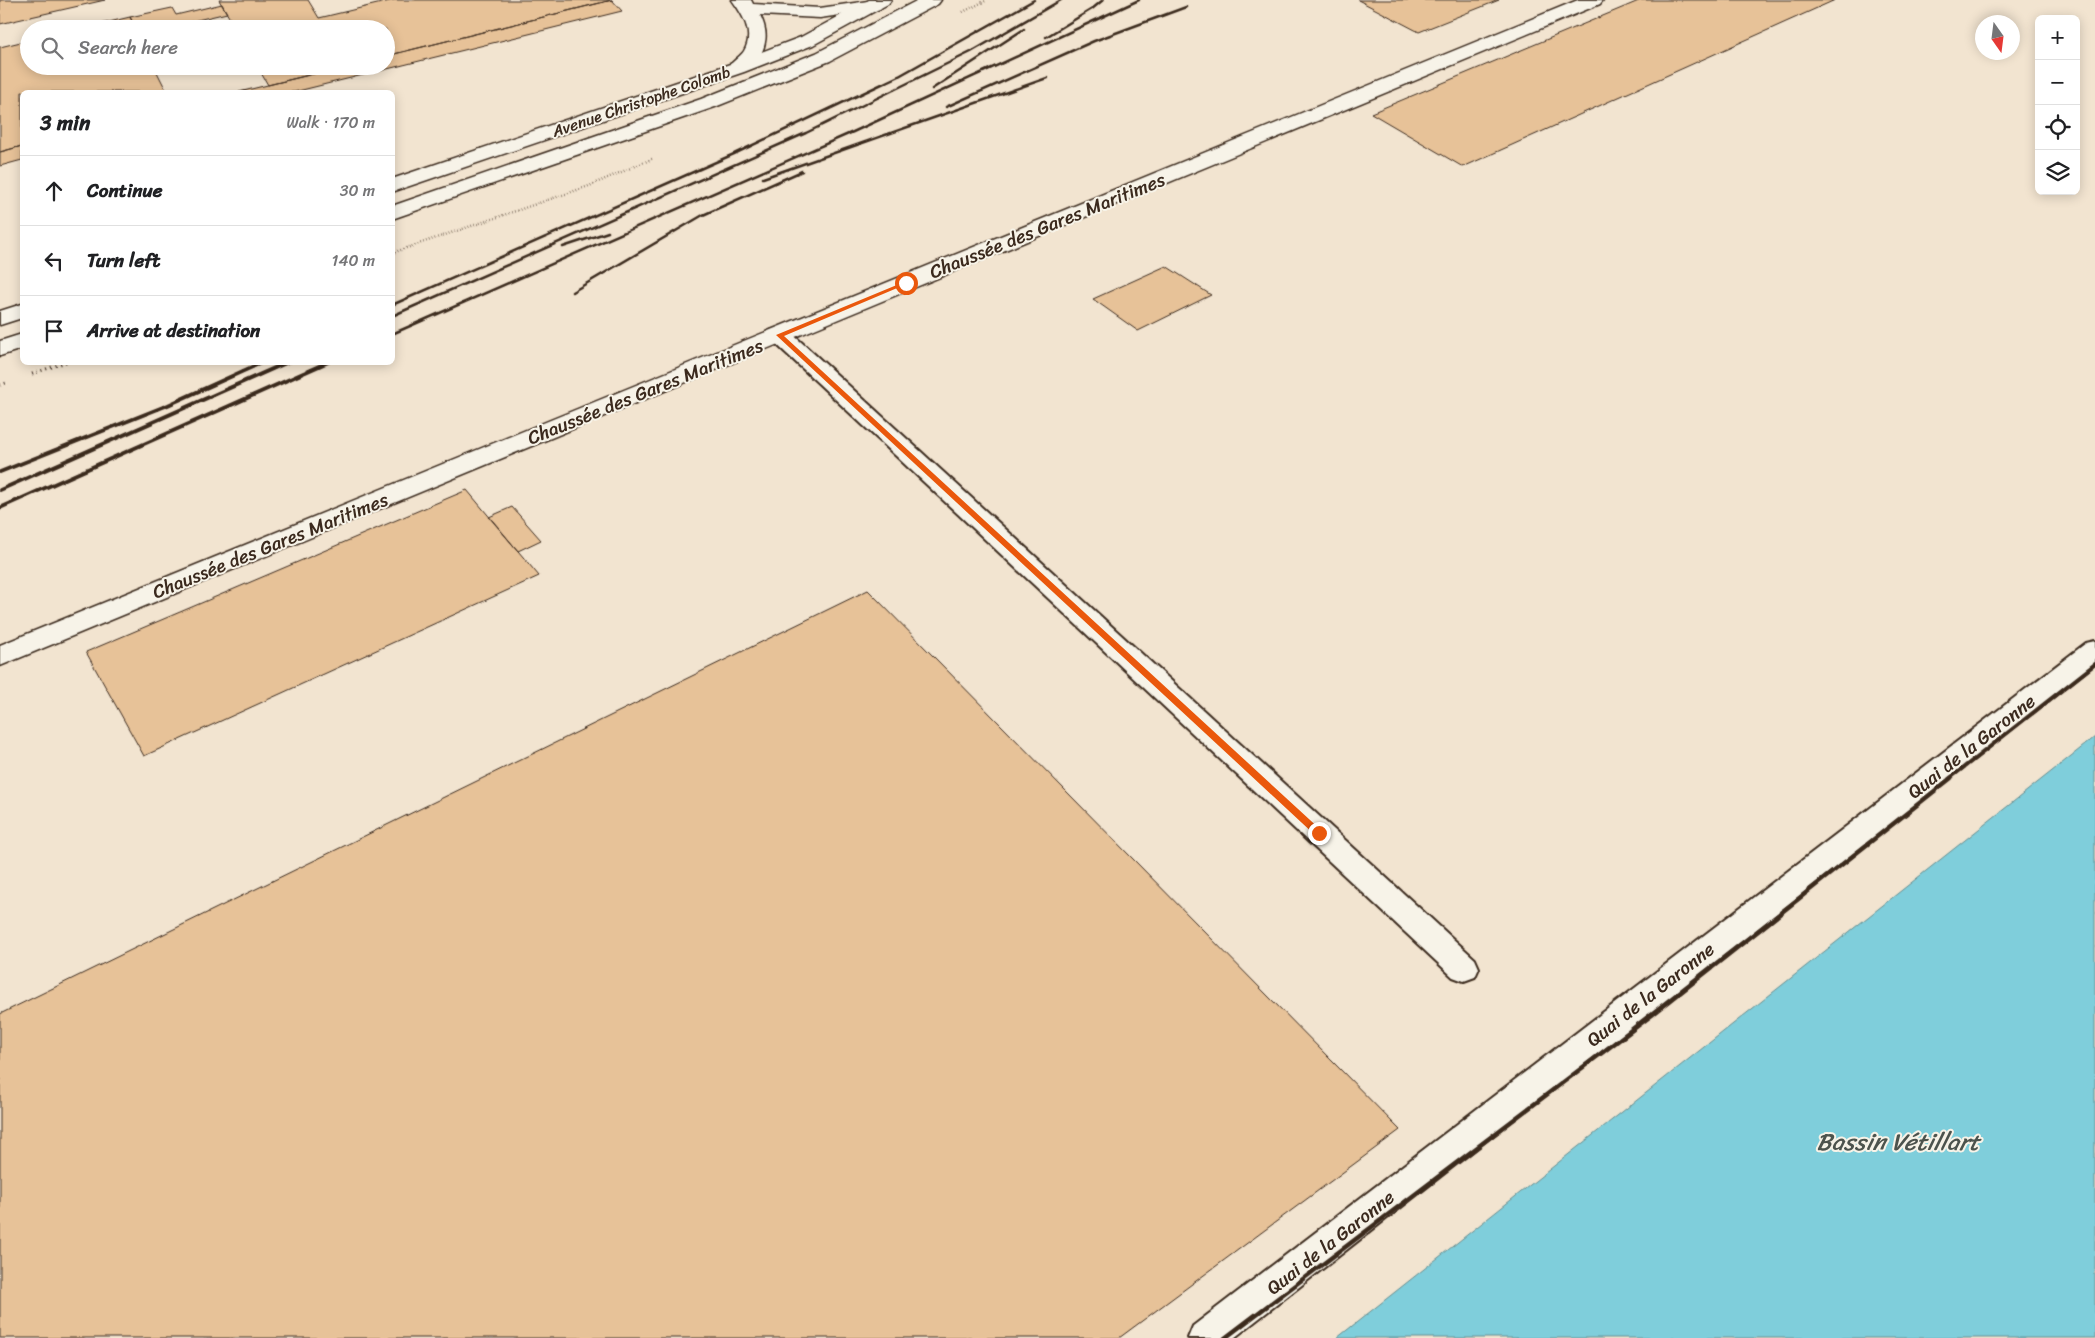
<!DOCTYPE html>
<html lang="en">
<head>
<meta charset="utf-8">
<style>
  body { margin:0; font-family:Sriracha,sans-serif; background:#f2f2f2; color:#202124 }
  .controls { position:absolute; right:15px; top:15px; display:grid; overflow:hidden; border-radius:8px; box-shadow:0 2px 12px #0003 }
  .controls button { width:45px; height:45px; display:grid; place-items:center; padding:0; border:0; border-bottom:1px solid #e0e0e0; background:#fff; color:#202124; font:25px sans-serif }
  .compass { position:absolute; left:1975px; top:15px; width:45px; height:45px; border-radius:50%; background:#fff; box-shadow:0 2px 12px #0003; rotate:166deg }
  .stop { position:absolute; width:15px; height:15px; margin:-11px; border:4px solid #ea580c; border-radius:50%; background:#fff }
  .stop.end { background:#ea580c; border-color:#fff; box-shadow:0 1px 5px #0008 }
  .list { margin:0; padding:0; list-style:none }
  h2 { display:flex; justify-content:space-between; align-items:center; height:65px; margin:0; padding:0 20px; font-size:21px }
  h2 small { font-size:16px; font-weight:400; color:#757577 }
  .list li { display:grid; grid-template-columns:32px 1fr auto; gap:15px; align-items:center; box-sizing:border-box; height:70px; padding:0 20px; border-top:1px solid #e0e0e0 }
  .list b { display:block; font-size:19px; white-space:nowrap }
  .list em { font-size:16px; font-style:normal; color:#757577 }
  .icon { flex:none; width:28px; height:28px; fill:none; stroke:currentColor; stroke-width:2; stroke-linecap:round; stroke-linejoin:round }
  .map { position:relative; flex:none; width:2095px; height:1338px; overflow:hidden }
  .search { position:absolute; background:#fff; box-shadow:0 2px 12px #0003; left:20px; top:20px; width:375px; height:55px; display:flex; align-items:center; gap:12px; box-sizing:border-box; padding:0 18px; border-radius:28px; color:#757577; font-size:19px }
  .panel { position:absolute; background:#fff; box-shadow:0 2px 12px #0003; left:20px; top:90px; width:375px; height:275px; border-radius:8px }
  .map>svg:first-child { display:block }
</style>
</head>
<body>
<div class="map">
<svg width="2095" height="1338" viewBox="0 0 2095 1338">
  <rect width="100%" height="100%" fill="#f2e4d0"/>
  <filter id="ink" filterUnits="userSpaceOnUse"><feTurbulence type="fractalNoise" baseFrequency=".02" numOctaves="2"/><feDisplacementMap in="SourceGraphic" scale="10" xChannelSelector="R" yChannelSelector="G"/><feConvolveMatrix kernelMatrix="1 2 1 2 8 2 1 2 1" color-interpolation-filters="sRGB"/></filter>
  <g filter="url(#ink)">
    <path fill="#7fcedb" stroke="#648c8f" d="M2095,737V1338H1337Z"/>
    <path fill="#e7c298" stroke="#3b2a1e" d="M0,0H105L0,24Z
      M219,0H308L319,18L394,0H612L386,56V29H236Z
      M612,0L622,11L294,92H239L346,66H386V56Z
      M1358,0H1499L1419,32Z
      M1641,0H1835L1463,167L1371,113Z
      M222,4L227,13L159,29H136L130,17L172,8L176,15Z
      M130,17L136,29H80Z
      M29,40V66H154L167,92H22V146L0,152V47Z
      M257,66H346L268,85Z
      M22,146V160L0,166V152Z
      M1166,266L1211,295L1138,331L1093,299Z
      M467,490L539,576L144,756L86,652Z
      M512,507L541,540L518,551L489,517Z
      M868,590L1400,1130L1119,1338H0V1014Z"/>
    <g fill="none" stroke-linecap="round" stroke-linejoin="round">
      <g stroke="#3b2a1e" stroke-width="4">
        <path id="lane" d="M780,329L788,330L1475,959L1479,968L1475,977L1464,981L1453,977L772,340L769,335L772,330Z
          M2095,641V664L1234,1338H1188L1193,1326L2086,643Z"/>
      </g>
      <g stroke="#3b2a1e" stroke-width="3">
        <path id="street" d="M732,0H751L753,4L820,8L875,0L880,1L883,5L880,9L874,10L820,18L760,15C764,23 767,33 765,42C763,57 746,76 730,72L728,68C732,61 740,57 744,51C755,33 742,14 732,0Z
          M1578,0H1603L1600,4L0,666V645Z"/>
      </g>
      <g stroke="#3b2a1e" stroke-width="3">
        <path id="secondary" d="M869,0H891L888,4L813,45L744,72L392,192V179L730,64L801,37Z
          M918,0H941L938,4L830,61L715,107L392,219V206L701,99L816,53Z
          M22,304V318L0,325V311Z
          M22,334V349L0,356V341Z"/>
      </g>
      <path stroke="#3b2a1e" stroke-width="2.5" stroke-dasharray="0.5 2.5" stroke-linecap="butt" d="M963,12L987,0
        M392,253L589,186L654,158"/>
      <path stroke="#3b2a1e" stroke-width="3" stroke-dasharray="1 4" stroke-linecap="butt" d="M32,374L66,362
        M0,385L9,382"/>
      <use href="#lane" fill="#f7f3e8" fill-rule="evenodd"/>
      <use href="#street" fill="#f7f3e8" fill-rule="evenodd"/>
      <use href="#secondary" fill="#f7f3e8" fill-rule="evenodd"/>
      <path stroke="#3b2a1e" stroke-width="2.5" d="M1046,37L1092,9L1103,0
        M932,89L1024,29
        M946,107L1094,41L1186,7
        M763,178L1047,78
        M563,247L608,232
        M572,292L703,215L802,171
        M392,305L734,154L899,76L1034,0
        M392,316L806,133L971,52L1061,0
        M392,334L853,132L1139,0"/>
      <path stroke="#3b2a1e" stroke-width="4" d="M0,472L168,405L263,362
        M0,490L288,362
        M0,508L328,362
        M1949,779L2095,664"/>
      <path stroke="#3b2a1e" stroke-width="4.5" d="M1225,1338L1652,1015L1951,778"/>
    </g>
  </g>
  <path fill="#ea580c" d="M904,282L909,283L784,336L1322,831V836H1316L776,335Z"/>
  <g text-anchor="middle" stroke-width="4" stroke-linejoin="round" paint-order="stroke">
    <g font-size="16" fill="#3b2a1e" stroke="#f7f3e8">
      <text transform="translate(641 101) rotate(-19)" y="6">Avenue Christophe Colomb</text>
    </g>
    <g font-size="19" fill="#3b2a1e" stroke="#f7f3e8">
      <text transform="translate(1047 225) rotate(-22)" y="7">Chaussée des Gares Maritimes</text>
      <text transform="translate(645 391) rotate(-22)" y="7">Chaussée des Gares Maritimes</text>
      <text transform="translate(270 545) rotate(-22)" y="7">Chaussée des Gares Maritimes</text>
      <text transform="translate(1971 746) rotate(-38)" y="7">Quai de la Garonne</text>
      <text transform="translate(1650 994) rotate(-38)" y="7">Quai de la Garonne</text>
      <text transform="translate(1330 1242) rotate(-38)" y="7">Quai de la Garonne</text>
    </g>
    <g font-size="24" font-style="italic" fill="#4c534d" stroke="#f7f3e8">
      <text x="1898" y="1150">Bassin Vétillart</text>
    </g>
  </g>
</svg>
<div class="controls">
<button>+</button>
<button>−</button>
<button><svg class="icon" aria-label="locate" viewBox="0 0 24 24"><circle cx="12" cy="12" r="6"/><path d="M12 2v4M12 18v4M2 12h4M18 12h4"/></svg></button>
<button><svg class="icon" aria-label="layers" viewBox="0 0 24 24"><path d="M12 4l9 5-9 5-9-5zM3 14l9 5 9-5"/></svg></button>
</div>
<svg class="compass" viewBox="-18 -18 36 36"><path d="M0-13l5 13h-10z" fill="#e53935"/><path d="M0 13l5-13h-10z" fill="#757577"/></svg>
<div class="stop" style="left:906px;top:283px"></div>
<div class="stop end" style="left:1319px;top:833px"></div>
<div class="search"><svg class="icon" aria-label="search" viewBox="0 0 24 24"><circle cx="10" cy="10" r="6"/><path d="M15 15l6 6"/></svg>Search here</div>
<section class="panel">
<h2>3 min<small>Walk · 170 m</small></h2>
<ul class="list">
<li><svg class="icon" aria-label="ahead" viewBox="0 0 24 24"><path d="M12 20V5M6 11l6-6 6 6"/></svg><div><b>Continue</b></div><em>30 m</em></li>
<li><svg class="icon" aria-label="left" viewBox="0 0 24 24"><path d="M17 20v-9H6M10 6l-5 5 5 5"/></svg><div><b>Turn left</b></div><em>140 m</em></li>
<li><svg class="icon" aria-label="arrive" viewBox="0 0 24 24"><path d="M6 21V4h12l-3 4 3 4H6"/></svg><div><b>Arrive at destination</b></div></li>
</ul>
</section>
</div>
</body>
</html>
